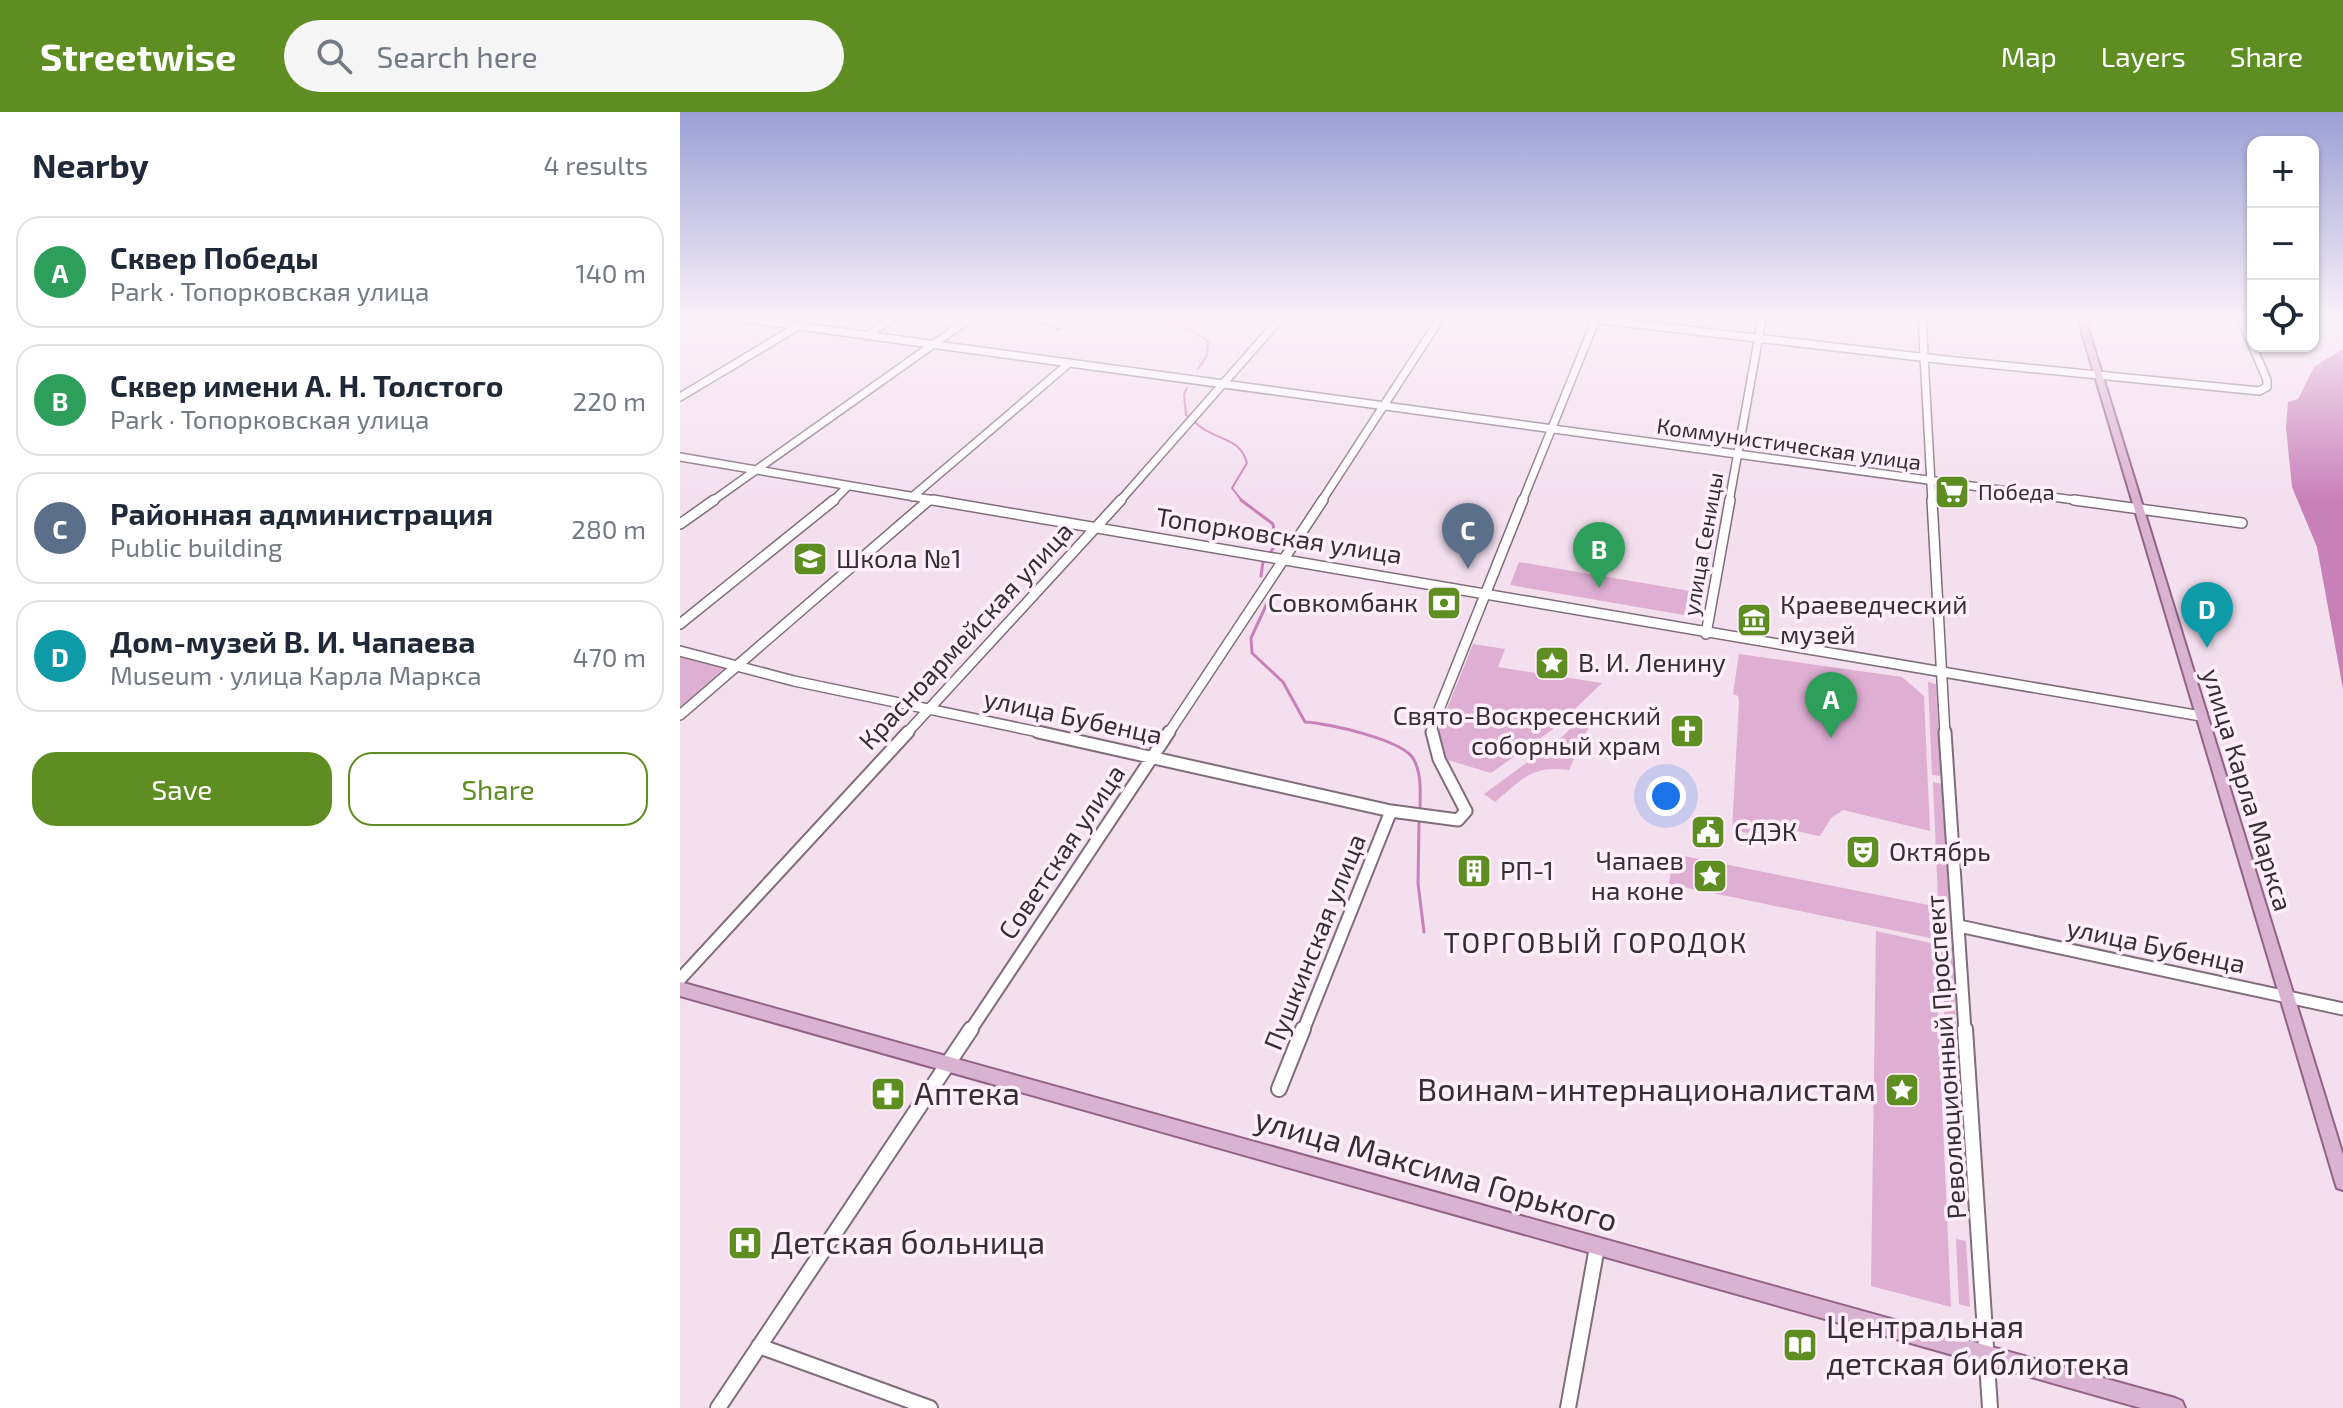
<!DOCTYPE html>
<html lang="en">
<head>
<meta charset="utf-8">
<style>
  body { margin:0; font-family:"Exo 2",sans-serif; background:#f6f6f7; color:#1f2937 }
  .controls { position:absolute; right:24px; top:24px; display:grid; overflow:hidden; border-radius:16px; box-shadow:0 2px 6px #0004 }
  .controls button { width:72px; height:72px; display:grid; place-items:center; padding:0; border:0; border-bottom:2px solid #e0e1e3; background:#fff; color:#1f2937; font:40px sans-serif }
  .you { position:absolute; left:986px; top:684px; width:28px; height:28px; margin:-20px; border:6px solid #fff; border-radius:50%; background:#1a73e8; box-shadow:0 0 0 12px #1a73e833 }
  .badge { display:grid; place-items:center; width:52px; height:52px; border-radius:50%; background:#5e8d22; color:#fff; font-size:26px; font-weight:700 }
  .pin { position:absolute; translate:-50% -66px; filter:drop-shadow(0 2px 4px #0008) }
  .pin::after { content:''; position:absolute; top:42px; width:28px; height:24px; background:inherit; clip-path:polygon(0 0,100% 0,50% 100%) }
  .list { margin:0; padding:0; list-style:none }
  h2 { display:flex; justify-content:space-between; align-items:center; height:104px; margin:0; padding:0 32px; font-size:34px }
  h2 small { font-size:26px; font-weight:400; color:#747a83 }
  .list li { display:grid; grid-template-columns:52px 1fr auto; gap:24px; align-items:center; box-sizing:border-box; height:112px; margin:0 16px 16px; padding:0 16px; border:2px solid #e0e1e3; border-radius:24px }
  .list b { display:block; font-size:30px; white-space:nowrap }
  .list p { margin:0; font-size:26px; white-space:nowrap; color:#747a83 }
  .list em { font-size:26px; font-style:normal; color:#747a83 }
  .actions { display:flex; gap:16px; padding:24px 32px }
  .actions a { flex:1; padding:18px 0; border:2px solid #5e8d22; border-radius:24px; text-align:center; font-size:28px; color:#5e8d22 }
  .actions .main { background:#5e8d22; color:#fff }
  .icon { flex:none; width:44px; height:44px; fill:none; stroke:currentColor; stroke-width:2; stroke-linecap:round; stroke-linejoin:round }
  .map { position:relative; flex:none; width:1663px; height:1296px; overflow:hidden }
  header { display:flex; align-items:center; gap:48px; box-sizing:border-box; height:112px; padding:0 40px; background:#5e8d22; color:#fff }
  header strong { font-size:38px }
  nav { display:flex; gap:44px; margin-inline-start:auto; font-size:28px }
  .search { width:560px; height:72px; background:#f6f6f7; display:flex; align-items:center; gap:20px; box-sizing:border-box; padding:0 28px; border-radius:44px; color:#747a83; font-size:30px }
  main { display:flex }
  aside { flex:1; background:#fff }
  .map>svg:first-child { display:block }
</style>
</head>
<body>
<header>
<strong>Streetwise</strong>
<div class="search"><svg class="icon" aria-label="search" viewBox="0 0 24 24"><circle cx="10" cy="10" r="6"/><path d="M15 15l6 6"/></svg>Search here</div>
<nav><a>Map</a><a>Layers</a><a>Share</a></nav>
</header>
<main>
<aside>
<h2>Nearby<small>4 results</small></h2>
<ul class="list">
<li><span class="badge" style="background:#2e9e5b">A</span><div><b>Сквер Победы</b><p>Park · Топорковская улица</p></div><em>140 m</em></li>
<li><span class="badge" style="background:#2e9e5b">B</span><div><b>Сквер имени А. Н. Толстого</b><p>Park · Топорковская улица</p></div><em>220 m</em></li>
<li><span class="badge" style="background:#5c6f8a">C</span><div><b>Районная администрация</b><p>Public building</p></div><em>280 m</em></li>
<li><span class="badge" style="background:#0f9aa8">D</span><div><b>Дом-музей В. И. Чапаева</b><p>Museum · улица Карла Маркса</p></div><em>470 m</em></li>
</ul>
<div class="actions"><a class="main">Save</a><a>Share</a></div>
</aside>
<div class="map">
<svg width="1663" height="1296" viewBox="0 0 1663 1296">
  <rect width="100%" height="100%" fill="#f4dfef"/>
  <path fill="#deaed3" d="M839,450L1010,479L1004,503L830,473Z
    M793,532L825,537L818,555L856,561L858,555L877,558L876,564L922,571L876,615L811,661L768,648L757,622Z
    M0,541L49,552L0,595Z
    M1059,542L1222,565L1244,584L1250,719L1163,698L1151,706L1140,724C1119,721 1086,707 1067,721L1052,718L1059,590L1058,584L1053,582Z
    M1248,570L1256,572L1261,664L1252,663Z
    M898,609L911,610L889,658C851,653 843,667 815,690L804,682L883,624Z
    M1253,670L1262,672L1269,790L1258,788Z
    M994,742L1253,794L1255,827L989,772Z
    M1196,819L1255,832L1271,1195L1191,1174Z
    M1261,834L1272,836L1280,986L1268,983Z
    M1268,994L1281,997L1286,1084L1282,1094L1273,1092Z
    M1276,1127L1286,1129L1290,1195L1279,1192Z"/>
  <path fill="#c880b9" d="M1663,237V577L1637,435L1612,375L1606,316L1608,290L1618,287L1634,255Z"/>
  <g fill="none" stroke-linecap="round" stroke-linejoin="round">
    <path stroke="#c880b9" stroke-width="2" d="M491,207L528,229L527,243L518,257
      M507,276L504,282L506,303C513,308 519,315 527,319C545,329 561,329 567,351L552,376L563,390"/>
    <path stroke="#c880b9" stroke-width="3" d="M561,388L593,412L596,432L590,441
      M581,464L583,450
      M590,485L571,526L572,541L603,570L625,610C647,611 725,628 734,648C742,663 740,681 740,697
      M739,711L738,771L744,820"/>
    <g stroke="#7f6d7a" stroke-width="10">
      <path id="minor-far3" d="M67,207L1409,390
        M913,207L1266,248L1579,279L1587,275V268L1561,207
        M1242,207L1252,390
        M187,224L211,207
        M0,285L130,207
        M0,345L265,390
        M232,385L387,253
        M31,390L289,207
        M152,390L168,374
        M247,390L249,388
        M439,390L600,207
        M641,390L760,207
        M842,390L916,207
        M1049,390L1082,207"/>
    </g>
    <g stroke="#7f6d7a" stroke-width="12">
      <path id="minor-far2" d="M253,388L1521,604
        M1252,388L1265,622
        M1394,388L1562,411
        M0,412L34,388
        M0,512L154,388
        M1026,522L1050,388
        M0,539L114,569L368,622
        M0,603L249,388
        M226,622L441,388
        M488,622L643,388
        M752,622V615L843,388"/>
    </g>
    <g stroke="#7f6d7a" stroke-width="15">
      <path id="minor-far1" d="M358,620L711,699L778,708L786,699L759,647L752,620
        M1265,620L1285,919
        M1279,814L1663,897
        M0,867L228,620
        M290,919L489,620
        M623,919L711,699"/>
    </g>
    <g stroke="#7f6d7a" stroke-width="18">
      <path id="minor" d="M1285,917L1310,1296
        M599,977L623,917
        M79,1234L250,1296
        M38,1296L291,917
        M888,1296L917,1135"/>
    </g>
    <g stroke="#916387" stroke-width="4">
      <path id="major" d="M1398,207H1405L1663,1043V1078L1657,1076L1655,1070Z
        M0,870L1495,1286L1502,1289L1505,1296H1461L0,884Z"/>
    </g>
    <use href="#minor-far3" stroke="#fff" stroke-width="7"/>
    <use href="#minor-far2" stroke="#fff" stroke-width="9"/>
    <use href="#minor-far1" stroke="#fff" stroke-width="11"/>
    <use href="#minor" stroke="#fff" stroke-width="14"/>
    <use href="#major" fill="#dab2d2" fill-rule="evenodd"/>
    <path stroke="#81747e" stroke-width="2" stroke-dasharray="8 4" stroke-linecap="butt" d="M351,207L384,219"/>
  </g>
  <linearGradient id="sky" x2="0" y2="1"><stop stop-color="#9b9fd5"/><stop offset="0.53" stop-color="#faf1f8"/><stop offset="1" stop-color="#faf1f8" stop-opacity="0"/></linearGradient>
  <rect width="1663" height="389" fill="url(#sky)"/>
  <defs>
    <g id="supermarket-square" transform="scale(1.8)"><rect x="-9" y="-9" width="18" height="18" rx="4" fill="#5e8d22" stroke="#ffeefb"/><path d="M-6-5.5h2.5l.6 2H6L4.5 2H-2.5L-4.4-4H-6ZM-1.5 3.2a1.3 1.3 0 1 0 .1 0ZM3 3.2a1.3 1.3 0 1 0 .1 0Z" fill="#fff"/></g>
    <g id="school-square" transform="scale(1.8)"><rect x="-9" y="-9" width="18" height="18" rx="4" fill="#5e8d22" stroke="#ffeefb"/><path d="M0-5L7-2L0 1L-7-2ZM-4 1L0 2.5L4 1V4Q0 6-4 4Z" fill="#fff"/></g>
    <g id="bank-square" transform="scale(1.8)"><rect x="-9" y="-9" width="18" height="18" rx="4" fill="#5e8d22" stroke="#ffeefb"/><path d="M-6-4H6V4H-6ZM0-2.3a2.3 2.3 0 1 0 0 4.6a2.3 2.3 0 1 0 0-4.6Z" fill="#fff"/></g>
    <g id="museum-square" transform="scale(1.8)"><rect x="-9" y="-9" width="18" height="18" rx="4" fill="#5e8d22" stroke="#ffeefb"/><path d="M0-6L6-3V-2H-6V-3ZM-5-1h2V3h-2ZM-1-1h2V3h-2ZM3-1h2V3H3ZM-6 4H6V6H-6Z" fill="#fff"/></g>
    <g id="sight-square" transform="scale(1.8)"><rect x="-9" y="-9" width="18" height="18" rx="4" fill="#5e8d22" stroke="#ffeefb"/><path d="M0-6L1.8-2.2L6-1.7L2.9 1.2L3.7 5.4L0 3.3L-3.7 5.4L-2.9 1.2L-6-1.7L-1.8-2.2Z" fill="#fff"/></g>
    <g id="church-square" transform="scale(1.8)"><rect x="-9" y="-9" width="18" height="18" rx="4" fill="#5e8d22" stroke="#ffeefb"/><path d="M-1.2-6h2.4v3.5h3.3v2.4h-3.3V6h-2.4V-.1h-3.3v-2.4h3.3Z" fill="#fff"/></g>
    <g id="civic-square" transform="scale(1.8)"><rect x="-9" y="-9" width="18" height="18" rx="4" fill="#5e8d22" stroke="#ffeefb"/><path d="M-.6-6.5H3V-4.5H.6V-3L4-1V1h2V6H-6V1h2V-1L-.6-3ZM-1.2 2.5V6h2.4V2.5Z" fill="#fff"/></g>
    <g id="theatre-square" transform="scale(1.8)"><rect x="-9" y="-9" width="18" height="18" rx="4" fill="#5e8d22" stroke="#ffeefb"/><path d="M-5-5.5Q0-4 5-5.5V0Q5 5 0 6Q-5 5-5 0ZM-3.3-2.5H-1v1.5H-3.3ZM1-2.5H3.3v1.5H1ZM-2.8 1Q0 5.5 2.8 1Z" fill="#fff"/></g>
    <g id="building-square" transform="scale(1.8)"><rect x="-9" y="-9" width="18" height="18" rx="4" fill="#5e8d22" stroke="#ffeefb"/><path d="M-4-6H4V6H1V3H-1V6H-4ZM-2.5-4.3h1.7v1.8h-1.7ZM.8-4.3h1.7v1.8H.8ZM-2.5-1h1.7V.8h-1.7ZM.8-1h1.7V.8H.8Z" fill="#fff"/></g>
    <g id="pharmacy-square" transform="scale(1.8)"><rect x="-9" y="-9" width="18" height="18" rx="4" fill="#5e8d22" stroke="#ffeefb"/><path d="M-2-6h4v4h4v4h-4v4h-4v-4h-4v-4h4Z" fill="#fff"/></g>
    <g id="hospital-square" transform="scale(1.8)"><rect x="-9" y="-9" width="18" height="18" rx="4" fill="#5e8d22" stroke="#ffeefb"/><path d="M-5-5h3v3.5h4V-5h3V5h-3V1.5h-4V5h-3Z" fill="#fff"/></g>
    <g id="library-square" transform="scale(1.8)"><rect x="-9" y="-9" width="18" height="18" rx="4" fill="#5e8d22" stroke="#ffeefb"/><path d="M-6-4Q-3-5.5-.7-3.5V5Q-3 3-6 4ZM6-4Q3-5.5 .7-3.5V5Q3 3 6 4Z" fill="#fff"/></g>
  </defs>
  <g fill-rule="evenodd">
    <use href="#supermarket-square" x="1272" y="380"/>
    <use href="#school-square" x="130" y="447"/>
    <use href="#bank-square" x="764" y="491"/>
    <use href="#museum-square" x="1074" y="508"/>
    <use href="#sight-square" x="872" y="551"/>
    <use href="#church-square" x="1007" y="619"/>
    <use href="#civic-square" x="1028" y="720"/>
    <use href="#theatre-square" x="1183" y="740"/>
    <use href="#building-square" x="794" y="759"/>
    <use href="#sight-square" x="1030" y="764"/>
    <use href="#sight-square" x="1222" y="978"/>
    <use href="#pharmacy-square" x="208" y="982"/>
    <use href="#hospital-square" x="65" y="1131"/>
    <use href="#library-square" x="1120" y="1233"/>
  </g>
  <g text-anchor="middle" stroke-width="7" stroke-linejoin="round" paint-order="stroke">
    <g font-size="22" fill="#362e34" stroke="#ffeefb">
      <text transform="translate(1109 332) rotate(8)" y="8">Коммунистическая улица</text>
      <text transform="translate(1023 432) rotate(-80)" y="8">улица Сеницы</text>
    </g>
    <g font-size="22" fill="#362e34" stroke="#ffeefb" text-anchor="start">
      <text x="1298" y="388">Победа</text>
    </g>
    <g font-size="26" fill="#362e34" stroke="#ffeefb">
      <text transform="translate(599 424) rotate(9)" y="9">Топорковская улица</text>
      <text transform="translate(286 524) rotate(-47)" y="9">Красноармейская улица</text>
      <text transform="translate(393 605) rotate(12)" y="9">улица Бубенца</text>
      <text transform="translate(1567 678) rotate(73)" y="9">улица Карла Маркса</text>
      <text transform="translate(382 740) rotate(-56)" y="9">Советская улица</text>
      <text transform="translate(635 830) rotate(-68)" y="9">Пушкинская улица</text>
      <text transform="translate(1476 834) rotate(12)" y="9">улица Бубенца</text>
      <text transform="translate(1266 945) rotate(-94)" y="9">Революционный Проспект</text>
    </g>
    <g font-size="26" fill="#362e34" stroke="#ffeefb" text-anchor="start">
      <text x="156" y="456">Школа №1</text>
      <text x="738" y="500" text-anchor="end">Совкомбанк</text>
      <text x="1100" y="502">Краеведческий<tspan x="1100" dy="30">музей</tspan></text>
      <text x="898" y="560">В. И. Ленину</text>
      <text x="981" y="613" text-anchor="end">Свято-Воскресенский<tspan x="981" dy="30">соборный храм</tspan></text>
      <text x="1054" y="729">СДЭК</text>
      <text x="1209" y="749">Октябрь</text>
      <text x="1004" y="758" text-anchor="end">Чапаев<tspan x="1004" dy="30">на коне</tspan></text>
      <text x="820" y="768">РП-1</text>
    </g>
    <g font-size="28" letter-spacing="2" fill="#362e34" stroke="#ffeefb">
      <text x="916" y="841">ТОРГОВЫЙ ГОРОДОК</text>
    </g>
    <g font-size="32" fill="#362e34" stroke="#ffeefb" text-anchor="start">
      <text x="1196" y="989" text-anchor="end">Воинам-интернационалистам</text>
      <text x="234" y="993">Аптека</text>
      <text x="91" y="1142">Детская больница</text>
      <text x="1146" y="1226">Центральная<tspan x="1146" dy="37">детская библиотека</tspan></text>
    </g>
    <g font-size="32" fill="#362e34" stroke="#ffeefb">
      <text transform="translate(756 1058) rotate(16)" y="11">улица Максима Горького</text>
    </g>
  </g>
</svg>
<div class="controls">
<button>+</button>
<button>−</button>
<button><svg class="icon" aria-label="locate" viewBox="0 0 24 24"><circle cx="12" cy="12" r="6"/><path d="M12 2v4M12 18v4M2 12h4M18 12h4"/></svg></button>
</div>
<div class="you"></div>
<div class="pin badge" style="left:1151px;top:626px;background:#2e9e5b">A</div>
<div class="pin badge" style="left:919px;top:476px;background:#2e9e5b">B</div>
<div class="pin badge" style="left:788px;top:457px;background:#5c6f8a">C</div>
<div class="pin badge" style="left:1527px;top:536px;background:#0f9aa8">D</div>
</div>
</main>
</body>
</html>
